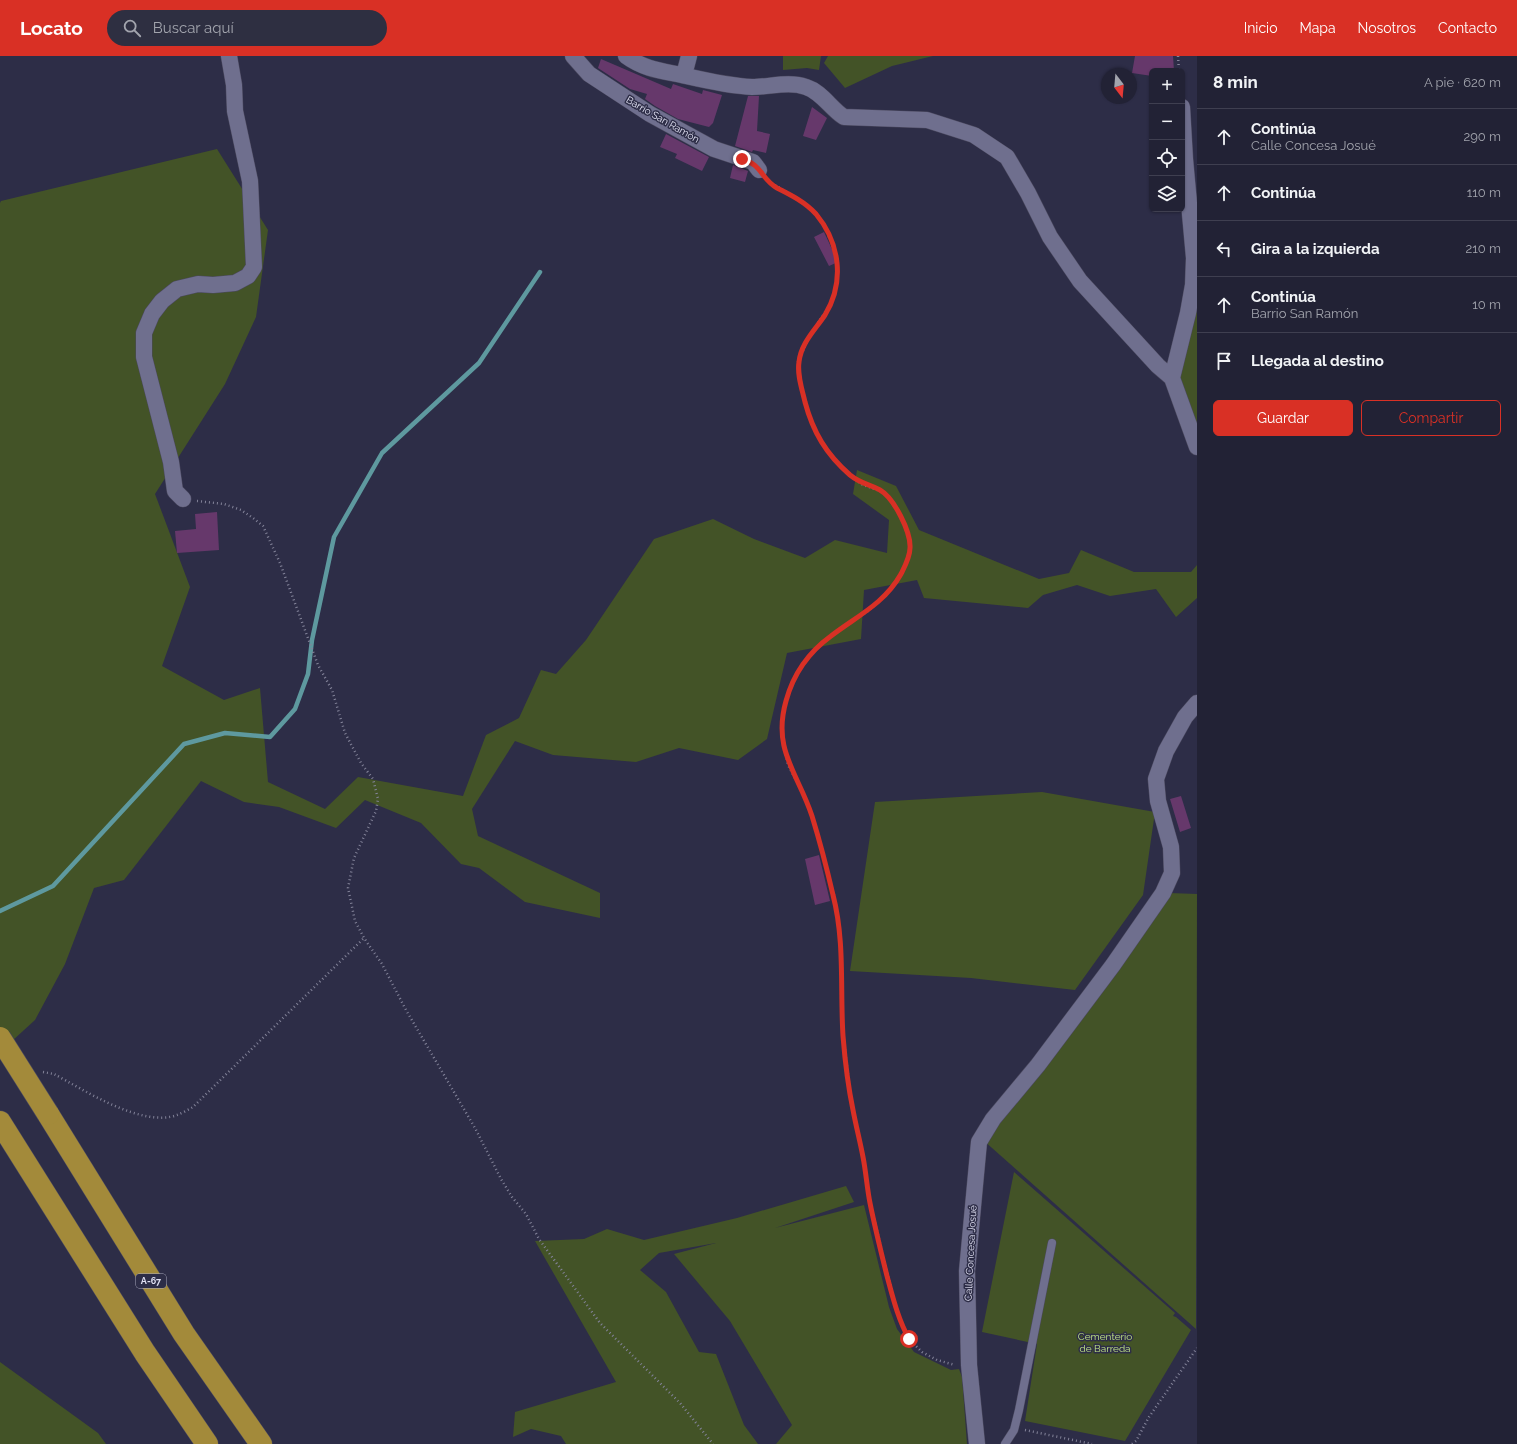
<!DOCTYPE html>
<html lang="es">
<head>
<meta charset="utf-8">
<style>
  body { margin:0; font-family:Raleway,sans-serif; background:#2e2f41; color:#f1f3f6 }
  .controls { position:absolute; right:12px; top:12px; display:grid; overflow:hidden; border-radius:6px; box-shadow:0 1px 3px #0004 }
  .controls button { width:36px; height:36px; display:grid; place-items:center; padding:0; border:0; border-bottom:1px solid #3f3f50; background:#222235; color:#f1f3f6; font:20px sans-serif }
  .compass { position:absolute; left:1101px; top:12px; width:36px; height:36px; border-radius:50%; background:#222235; box-shadow:0 1px 3px #0004; rotate:164deg }
  .stop { position:absolute; width:12px; height:12px; margin:-9px; border:3px solid #d93025; border-radius:50%; background:#fff }
  .stop.end { background:#d93025; border-color:#fff; box-shadow:0 1px 4px #0008 }
  .list { margin:0; padding:0; list-style:none }
  h2 { display:flex; justify-content:space-between; align-items:center; height:52px; margin:0; padding:0 16px; font-size:17px }
  h2 small { font-size:13px; font-weight:400; color:#a2a4ad }
  .list li { display:grid; grid-template-columns:26px 1fr auto; gap:12px; align-items:center; box-sizing:border-box; height:56px; padding:0 16px; border-top:1px solid #3f3f50 }
  .list b { display:block; font-size:15px; white-space:nowrap }
  .list p { margin:0; font-size:13px; white-space:nowrap; color:#a2a4ad }
  .list em { font-size:13px; font-style:normal; color:#a2a4ad }
  .actions { display:flex; gap:8px; padding:12px 16px }
  .actions a { flex:1; padding:9px 0; border:1px solid #d93025; border-radius:6px; text-align:center; font-size:14px; color:#d93025 }
  .actions .main { background:#d93025; color:#fff }
  .icon { flex:none; width:22px; height:22px; fill:none; stroke:currentColor; stroke-width:2; stroke-linecap:round; stroke-linejoin:round }
  .map { position:relative; flex:none; width:1197px; height:1388px; overflow:hidden }
  header { display:flex; align-items:center; gap:24px; box-sizing:border-box; height:56px; padding:0 20px; background:#d93025; color:#fff }
  header strong { font-size:19px }
  nav { display:flex; gap:22px; margin-inline-start:auto; font-size:14px }
  .search { width:280px; height:36px; background:#2e2f41; display:flex; align-items:center; gap:10px; box-sizing:border-box; padding:0 14px; border-radius:22px; color:#a2a4ad; font-size:15px }
  main { display:flex }
  aside { flex:1; background:#222235 }
  .map>svg:first-child { display:block }
</style>
</head>
<body>
<header>
<strong>Locato</strong>
<div class="search"><svg class="icon" aria-label="search" viewBox="0 0 24 24"><circle cx="10" cy="10" r="6"/><path d="M15 15l6 6"/></svg>Buscar aquí</div>
<nav><a>Inicio</a><a>Mapa</a><a>Nosotros</a><a>Contacto</a></nav>
</header>
<main>
<div class="map">
<svg width="1197" height="1388" viewBox="0 0 1197 1388">
  <rect width="100%" height="100%" fill="#2d2d47"/>
  <path fill="#435327" d="M783,0H821L819,14L807,12L783,14Z
    M828,0H933L892,10L845,32L824,7Z
    M217,93L268,174L256,261L225,328L155,438L190,531L162,610L224,644L260,632L268,726L325,753L358,721L463,740L486,679L519,662L541,614L556,618L586,584L654,483L713,463L754,483L805,502L835,484L887,497L889,464L853,438L857,414L896,430L919,474L1039,523L1069,517L1081,494L1134,516H1191L1197,509V542L1176,561L1156,533L1110,540L1077,529L1043,539L1028,552L924,542L917,524L864,534L861,583L787,597L767,683L738,704L679,692L636,706L553,699L515,685L472,753L478,780L600,837V862L525,846L479,812L461,808L421,767L365,744L336,772L279,751L244,746L201,725L124,824L94,832L65,908L35,964L0,996V147L1,145Z
    M1197,202V376L1180,322Z
    M1042,736L1155,756L1143,839L1075,934L971,922L850,915L875,746Z
    M1169,837L1197,838L1196,1273L983,1084Z
    M1014,1116L1175,1257L1173,1260L1176,1261L1191,1274L1125,1385L1025,1365L1037,1288L982,1276Z
    M846,1130L854,1146L775,1172L864,1149L889,1251L897,1273L914,1296L951,1314L959,1313L962,1321L967,1388H776L792,1369L730,1265L674,1198L716,1187L659,1197L640,1214L666,1236L699,1296L716,1298L744,1369L758,1388H566L561,1380L531,1373L513,1381L515,1356L616,1326L535,1185L584,1183L607,1173L644,1184L737,1162Z
    M0,1306L98,1377L106,1388H0Z"/>
  <g fill="none" stroke-linecap="round" stroke-linejoin="round">
    <path stroke="#5e999f" stroke-width="4.5" d="M0,855L53,830L184,688L225,677L270,681L295,653L308,618L312,584L334,481L382,397L479,307L540,216"/>
  </g>
  <path fill="#66386b" d="M1135,0H1173L1174,15H1152V20L1132,17Z
    M601,3L671,33L673,28L702,38L703,34L722,39L713,67L709,71L678,63L655,50L645,43L647,38L630,33L598,12Z
    M748,40H759L757,75L770,78L766,97L753,94L752,96L735,90Z
    M812,51L827,62L816,84L803,80Z
    M666,78L709,101L702,115L675,102L677,98L660,91Z
    M733,109L748,115L745,126L730,122Z
    M824,176L838,206L829,210L814,181Z
    M217,456L219,494L177,497L175,475L196,473L195,458Z
    M1181,740L1191,772L1180,776L1170,743Z
    M819,799L830,845L815,849L805,803Z"/>
  <g fill="none" stroke-linecap="round" stroke-linejoin="round">
    <g stroke="#4b495f" stroke-width="9">
      <path id="lane" d="M1005,1388L1014,1374L1019,1354L1052,1187"/>
    </g>
    <g stroke="#4b495f" stroke-width="17">
      <path id="street" d="M573,0L589,18L650,58L714,93L753,106L759,114
        M626,0C645,14 664,15 686,20C708,25 730,30 752,31C770,31 789,25 806,31C822,36 831,53 844,61L927,64L974,79L1007,101L1028,137L1050,181L1080,225L1158,310L1172,322L1197,391
        M684,19L689,0
        M1172,322L1188,257L1193,229L1194,202L1185,103L1182,51
        M183,443L175,435L171,406L144,301V277L152,258L162,245L177,233L198,228L213,229L235,227L248,220L254,211L250,125L235,55L234,29L229,0
        M977,1388L969,1309L967,1215L979,1086L993,1063L1038,1009L1113,909L1163,837L1172,817L1171,791L1158,745L1156,723L1166,695L1185,661L1197,647"/>
    </g>
    <g stroke="#4b495f" stroke-width="23">
      <path id="highway" d="M48,1058L184,1278L261,1388
        M0,1066L145,1297L207,1388"/>
    </g>
    <path stroke="#838399" stroke-width="2.5" stroke-dasharray="1 3" stroke-linecap="butt" d="M1178,0L1179,15
      M768,125L797,142L815,157L824,169L837,200V224L831,247L809,281L799,304V318L812,370L825,392L848,418L861,428L880,435L888,441L902,461L910,487V497L906,507L899,522L886,539L868,555L829,581L811,598L798,615L785,647L781,674L788,709L804,739L813,762L834,842L840,877L843,977L852,1052L863,1099L869,1143L898,1259L909,1283L922,1296L937,1304L955,1309
      M197,445L224,448L241,454L253,462L263,470L280,507L318,609L332,634L345,677L361,707L373,723L378,743L376,755L354,802L348,832L355,865L364,882L382,908L406,954L475,1072L501,1123L512,1141L526,1158L539,1183L600,1267L680,1347L713,1388
      M43,1016L54,1018C84,1034 142,1072 177,1059C182,1057 188,1054 193,1051L364,882
      M1025,1374L1092,1388
      M1132,1388L1136,1385L1149,1361L1197,1292"/>
    <use href="#lane" stroke="#6f6f8e" stroke-width="8"/>
    <use href="#street" stroke="#6f6f8e" stroke-width="16"/>
    <use href="#highway" stroke="#a38a3a" stroke-width="22"/>
    <g stroke="#4b495f" stroke-width="23" stroke-linecap="butt">
      <path id="highway-bridge" d="M0,982L48,1058"/>
    </g>
    <use href="#highway-bridge" stroke="#a38a3a" stroke-width="22"/>
  </g>
  <g fill="none" stroke-linecap="round" stroke-linejoin="round">
    <path stroke="#d93025" stroke-width="5" d="M742,103C763,109 760,122 777,132C791,139 805,146 816,158C840,187 845,226 825,259C815,274 801,287 799,306C797,319 802,333 805,346C813,376 826,398 850,419C861,428 869,428 880,434C894,442 911,476 910,492C910,501 905,510 901,518C884,548 857,560 831,580C809,596 793,619 786,645C772,694 798,717 812,760C820,786 827,813 833,839C845,885 840,933 843,980C845,1005 848,1030 853,1054C856,1070 860,1085 863,1101C866,1116 867,1132 870,1147C875,1172 881,1196 887,1220C893,1242 898,1263 909,1283"/>
  </g>
  <g text-anchor="middle" stroke-width="3" stroke-linejoin="round" paint-order="stroke">
    <rect fill="#2d2d47" stroke="#aaaabf" stroke-width="1" x="136" y="1218" width="30" height="14" rx="3"/>
    <g font-size="9" font-weight="bold" fill="#e0e0f2">
      <text x="151" y="1228">A-67</text>
    </g>
    <g font-size="10" fill="#e0e0f2" stroke="#2d2d47">
      <text transform="translate(663 63) rotate(30)" y="4">Barrio San Ramón</text>
      <text transform="translate(970 1197) rotate(-87)" y="4">Calle Concesa Josué</text>
    </g>
    <g font-size="10" fill="#c2e686" stroke="#2d2d47">
      <text x="1105" y="1284">Cementerio<tspan x="1105" dy="12">de Barreda</tspan></text>
    </g>
  </g>
</svg>
<div class="controls">
<button>+</button>
<button>−</button>
<button><svg class="icon" aria-label="locate" viewBox="0 0 24 24"><circle cx="12" cy="12" r="6"/><path d="M12 2v4M12 18v4M2 12h4M18 12h4"/></svg></button>
<button><svg class="icon" aria-label="layers" viewBox="0 0 24 24"><path d="M12 4l9 5-9 5-9-5zM3 14l9 5 9-5"/></svg></button>
</div>
<svg class="compass" viewBox="-18 -18 36 36"><path d="M0-13l5 13h-10z" fill="#e53935"/><path d="M0 13l5-13h-10z" fill="#a2a4ad"/></svg>
<div class="stop" style="left:909px;top:1283px"></div>
<div class="stop end" style="left:742px;top:103px"></div>
</div>
<aside>
<h2>8 min<small>A pie · 620 m</small></h2>
<ul class="list">
<li><svg class="icon" aria-label="ahead" viewBox="0 0 24 24"><path d="M12 20V5M6 11l6-6 6 6"/></svg><div><b>Continúa</b><p>Calle Concesa Josué</p></div><em>290 m</em></li>
<li><svg class="icon" aria-label="ahead" viewBox="0 0 24 24"><path d="M12 20V5M6 11l6-6 6 6"/></svg><div><b>Continúa</b></div><em>110 m</em></li>
<li><svg class="icon" aria-label="left" viewBox="0 0 24 24"><path d="M17 20v-9H6M10 6l-5 5 5 5"/></svg><div><b>Gira a la izquierda</b></div><em>210 m</em></li>
<li><svg class="icon" aria-label="ahead" viewBox="0 0 24 24"><path d="M12 20V5M6 11l6-6 6 6"/></svg><div><b>Continúa</b><p>Barrio San Ramón</p></div><em>10 m</em></li>
<li><svg class="icon" aria-label="arrive" viewBox="0 0 24 24"><path d="M6 21V4h12l-3 4 3 4H6"/></svg><div><b>Llegada al destino</b></div></li>
</ul>
<div class="actions"><a class="main">Guardar</a><a>Compartir</a></div>
</aside>
</main>
</body>
</html>
